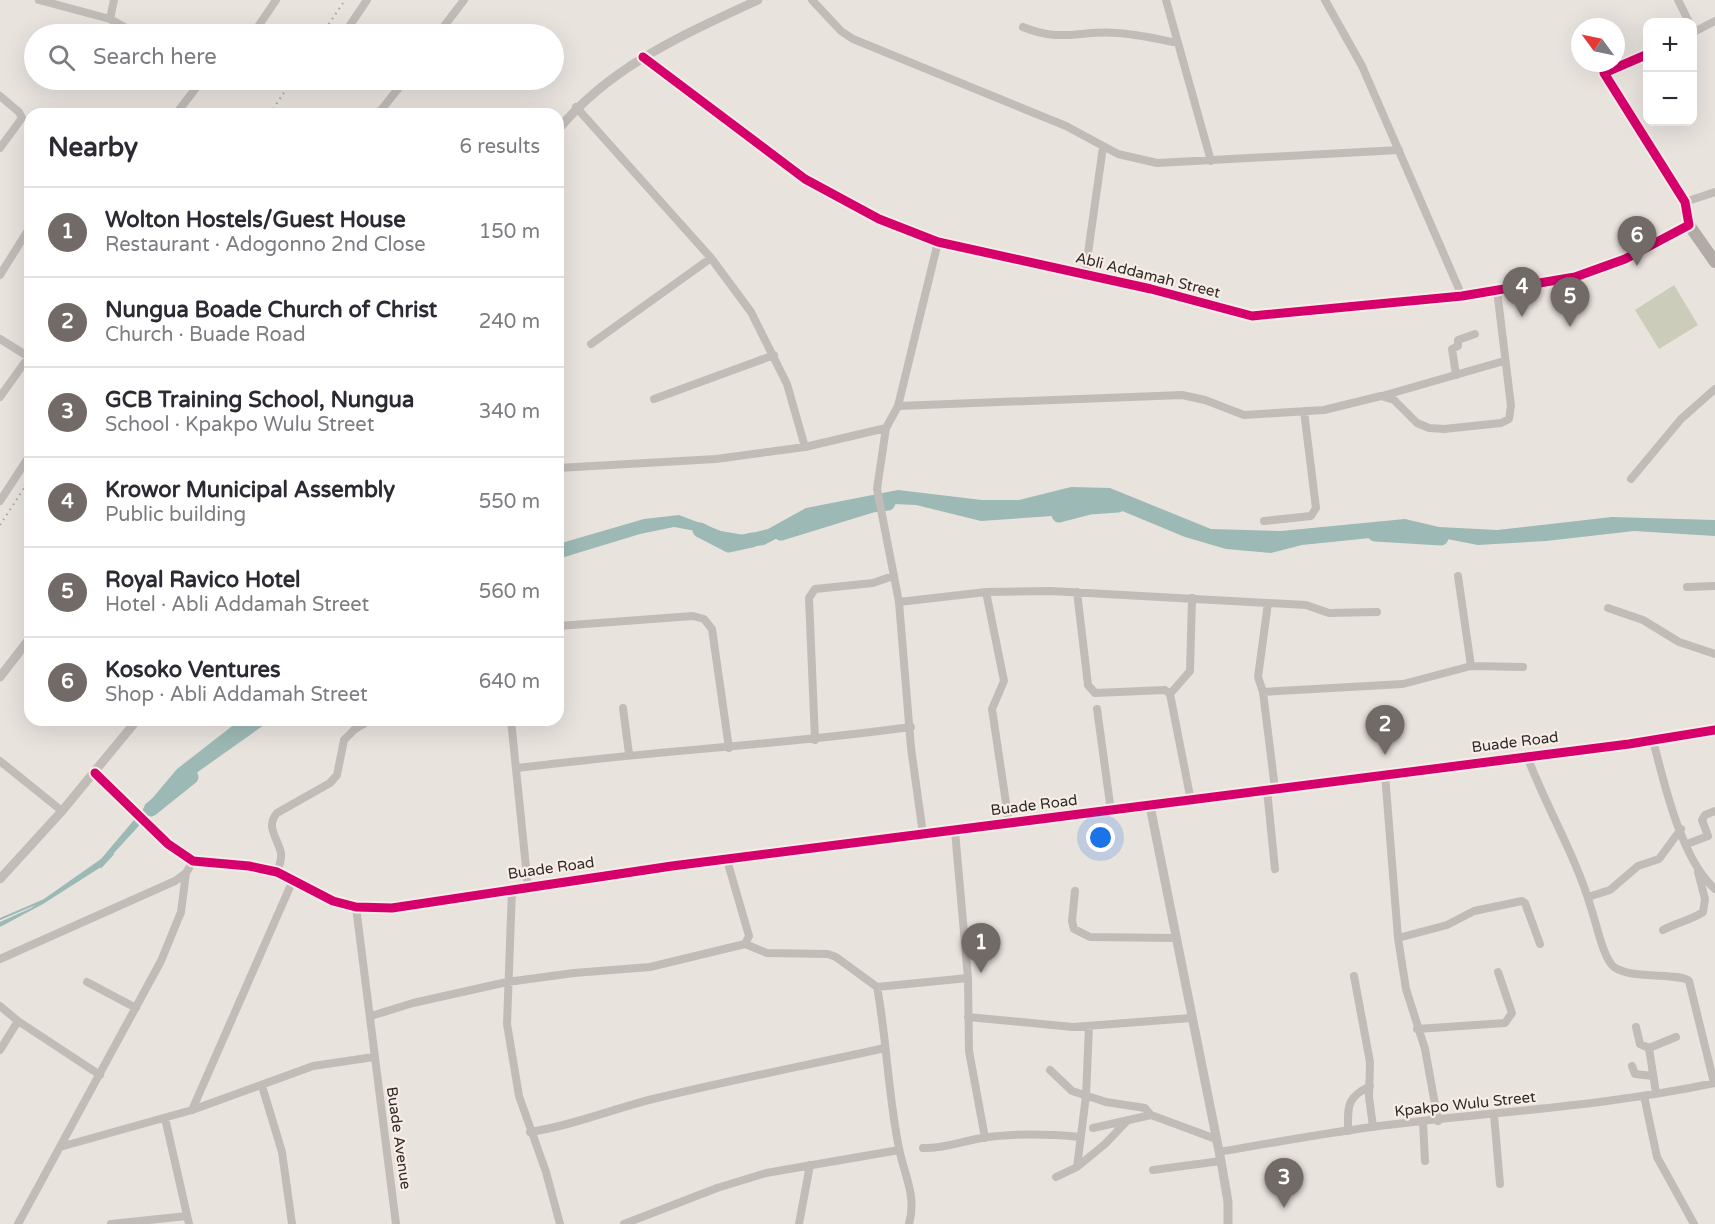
<!DOCTYPE html>
<html lang="en">
<head>
<meta charset="utf-8">
<style>
  body { margin:0; font-family:"Varela Round",sans-serif; background:#f7f7f7; color:#2b2b33 }
  .controls { position:absolute; right:18px; top:18px; display:grid; overflow:hidden; border-radius:12px; box-shadow:0 6px 24px #0002 }
  .controls button { width:54px; height:54px; display:grid; place-items:center; padding:0; border:0; border-bottom:2px solid #e1e1e2; background:#fff; color:#2b2b33; font:30px sans-serif }
  .compass { position:absolute; left:1571px; top:18px; width:54px; height:54px; border-radius:50%; background:#fff; box-shadow:0 6px 24px #0002; rotate:303deg }
  .you { position:absolute; left:1101px; top:838px; width:21px; height:21px; margin:-15px; border:4px solid #fff; border-radius:50%; background:#1a73e8; box-shadow:0 0 0 9px #1a73e833 }
  .badge { display:grid; place-items:center; width:39px; height:39px; border-radius:50%; background:#726a67; color:#fff; font-size:20px; font-weight:700 }
  .pin { position:absolute; translate:-50% -50px; filter:drop-shadow(0 2px 3px #0008) }
  .pin::after { content:''; position:absolute; top:32px; width:21px; height:18px; background:inherit; clip-path:polygon(0 0,100% 0,50% 100%) }
  .list { margin:0; padding:0; list-style:none }
  h2 { display:flex; justify-content:space-between; align-items:center; height:78px; margin:0; padding:0 24px; font-size:26px }
  h2 small { font-size:20px; font-weight:400; color:#7c7c81 }
  .list li { display:grid; grid-template-columns:39px 1fr auto; gap:18px; align-items:center; box-sizing:border-box; height:90px; padding:0 24px; border-top:2px solid #e1e1e2 }
  .list b { display:block; font-size:22px; white-space:nowrap }
  .list p { margin:0; font-size:20px; white-space:nowrap; color:#7c7c81 }
  .list em { font-size:20px; font-style:normal; color:#7c7c81 }
  .icon { flex:none; width:33px; height:33px; fill:none; stroke:currentColor; stroke-width:2; stroke-linecap:round; stroke-linejoin:round }
  .map { position:relative; flex:none; width:1715px; height:1224px; overflow:hidden }
  .search { position:absolute; background:#fff; box-shadow:0 6px 24px #0002; left:24px; top:24px; width:540px; height:66px; display:flex; align-items:center; gap:15px; box-sizing:border-box; padding:0 21px; border-radius:33px; color:#7c7c81; font-size:22px }
  .panel { position:absolute; background:#fff; box-shadow:0 6px 24px #0002; left:24px; top:108px; width:540px; height:618px; border-radius:18px }
  .map>svg:first-child { display:block }
</style>
</head>
<body>
<div class="map">
<svg width="1715" height="1224" viewBox="0 0 1715 1224">
  <rect width="100%" height="100%" fill="#e9e3de"/>
  <path fill="#cbccba" d="M1674,285L1698,325L1659,349L1635,310Z"/>
  <path fill="#9db9b6" d="M1071,487L1110,488L1211,529L1281,531L1405,519L1439,527L1497,530L1612,517L1715,520V536L1634,531L1546,541L1478,545L1406,531L1390,536L1302,545L1271,553L1226,549L1185,537L1115,508L1089,505L1066,515L981,521L916,505L893,504L859,507L822,515L764,545L742,548L696,531L674,527L640,534L558,559V544L644,519L679,515L721,531L744,535L768,529L806,508L898,490L982,500H1019Z
    M240,720H271L171,791L101,867L43,904L0,927V922L31,908L101,859L177,769Z"/>
  <g fill="none" stroke-linecap="round" stroke-linejoin="round">
    <path stroke="#9db9b6" stroke-width="2" d="M101,867L113,854
      M0,919L47,899"/>
    <path stroke="#9db9b6" stroke-width="15" d="M1059,515L1090,507L1118,505
      M700,530L729,545L752,540
      M781,533L872,505L888,503
      M1375,534L1441,538
      M151,809L191,777"/>
    <path stroke="#c2bcb8" stroke-width="8" d="M39,0L110,19L137,34
      M812,0L841,31L853,39L1066,126L1118,154L1157,163L1399,150
      M1166,0L1211,161
      M1325,0L1362,66L1462,296
      M1678,0L1689,22
      M110,19L114,0
      M1023,27C1061,43 1080,30 1117,33C1137,34 1157,39 1178,43
      M1692,33L1715,21
      M253,34L276,0
      M344,34L367,0
      M438,34L464,0
      M1648,54L1604,73L1685,202L1689,225
      M0,96L19,112L22,118L0,148
      M576,107L711,258L751,312L787,384L805,447
      M176,114L202,80
      M378,114L405,80
      M1685,202L1715,192
      M1085,274L1103,147
      M0,275L30,227
      M0,339L29,357
      M591,344L711,258
      M1456,375L1452,349L1458,346V340L1475,334
      M1382,396L1504,361
      M0,397L30,355
      M654,399L774,355
      M898,406L1182,395L1205,400L1244,415L1324,410L1381,396L1394,400L1417,423L1429,428L1444,429L1501,423L1509,419L1511,406L1497,290
      M558,468L716,459L805,447L886,428
      M1631,479L1681,419L1715,389
      M0,501L30,455
      M1264,521L1311,516L1316,508L1304,411
      M1458,576L1471,666
      M1687,587L1715,586
      M986,592L1004,681L992,709L1009,823
      M1077,592L1088,685L1095,693L1165,690L1170,694L1191,801
      M899,602L986,592L1051,591L1306,605L1329,613L1377,612
      M1268,603L1258,677L1263,692L1275,789
      M1608,608L1643,620L1679,642L1715,654
      M558,626L693,616L704,619L712,629L729,748
      M1263,692L1403,684L1471,666L1523,667
      M1170,694L1190,671L1192,598
      M623,708L629,754
      M1097,709L1111,811
      M511,720L528,887
      M815,740L809,598L815,589L873,583L893,576
      M1653,740C1664,783 1681,859 1715,889
      M1527,756C1546,807 1576,856 1591,908C1596,922 1603,958 1614,967C1632,980 1679,972 1689,981L1714,1083
      M0,761L62,811
      M518,768C649,751 780,745 911,727
      M1385,774L1398,938L1406,989L1425,1049L1438,1121
      M1267,790L1275,869
      M955,831L968,978L969,1051L985,1138
      M923,834L911,748L899,602L877,489L886,428L898,406L938,242
      M1687,844L1708,836L1702,820L1705,815L1715,811
      M727,860L749,936L745,944
      M277,872C279,866 282,860 281,853C278,838 265,827 277,813L330,783L337,775L344,740L355,729L370,720
      M512,889L507,1024L519,1096L546,1172L560,1224
      M1075,891L1072,921L1074,929L1090,937L1176,938
      M1588,897L1610,890L1638,866L1659,859L1681,829
      M356,907L396,1224
      M1663,930C1675,923 1692,920 1703,912L1705,899L1698,872
      M1398,938L1447,925L1474,911L1522,901L1525,903L1540,944
      M0,959L175,881L186,873L193,861
      M1354,976L1370,1062L1369,1097L1373,1127
      M87,982L136,1008
      M877,987L968,978
      M0,1006L18,1021L100,1075
      M371,1016L413,1003L507,982L574,973L650,967L745,944L767,953L828,954L836,957L877,987C887,1040 888,1095 899,1148C904,1175 917,1195 909,1224
      M968,1017L1073,1027L1191,1018
      M1636,1027L1640,1044L1649,1048L1656,1093
      M1417,1029L1505,1023L1512,1013L1498,972
      M1649,1048L1676,1037
      M0,1050L18,1021
      M1632,1066L1635,1074L1653,1076
      M1050,1070L1072,1091L1106,1102L1145,1108L1151,1115
      M262,1086L282,1152L292,1224
      M1644,1096L1657,1157L1694,1224
      M192,1110L293,880
      M1494,1115L1500,1184
      M165,1118L189,1224
      M1423,1123L1425,1161
      M1093,1128L1151,1115L1216,1139
      M1348,1131C1348,1106 1346,1098 1370,1086
      M530,1132C572,1126 612,1109 653,1099C730,1080 808,1065 885,1048
      M60,1147L192,1110L313,1066L374,1057
      M923,1148C943,1149 962,1141 982,1138C1014,1133 1047,1134 1080,1137
      M1219,1152C1270,1143 1320,1134 1372,1127C1486,1112 1602,1107 1715,1083
      M1077,1167L1105,1144L1127,1121
      M1153,1170L1221,1161
      M1056,1177L1077,1167L1086,1096L1089,1026
      M18,1224L161,961L181,912L186,873
      M111,1224L187,1216
      M624,1224L717,1188L766,1173L899,1150
      M799,1224L810,1165"/>
    <path stroke="#c2bcb8" stroke-width="9" d="M643,57L805,179L879,219L938,242L1151,289L1252,316L1462,296L1575,277L1625,259L1689,225
      M558,130C610,66 685,34 758,0
      M0,677L30,638
      M95,773L168,844L193,861L249,866L277,872L333,901L356,907L392,908L672,866L1629,744L1715,730
      M1150,806L1221,1161L1228,1202V1224
      M0,879L62,811L137,720"/>
    <path stroke="#b1aaa7" stroke-width="12" d="M1689,225L1715,262"/>
    <path stroke="#aaa5a2" stroke-width="2" stroke-dasharray="1.5 4.5" stroke-linecap="butt" d="M322,34L345,0
      M270,114L292,80
      M0,525L30,479"/>
    <g stroke="#f6ede6" stroke-width="13">
      <path id="cycleway" d="M643,57L805,179L879,219L938,242L1151,289L1252,316L1462,296L1575,277L1625,259L1689,225L1685,202L1604,73L1648,54
        M95,773L168,844L193,861L249,866L277,872L333,901L356,907L392,908L672,866L1629,744L1715,730"/>
    </g>
    <use href="#cycleway" stroke="#d6006c" stroke-width="9"/>
  </g>
  <g text-anchor="middle" stroke-width="4.5" stroke-linejoin="round" paint-order="stroke">
    <g font-size="15" fill="#322927" stroke="#f6ede6">
      <text transform="translate(1148 275) rotate(14)" y="5">Abli Addamah Street</text>
      <text transform="translate(1515 742) rotate(-7)" y="5">Buade Road</text>
      <text transform="translate(1034 805) rotate(-7)" y="5">Buade Road</text>
      <text transform="translate(551 868) rotate(-8)" y="5">Buade Road</text>
      <text transform="translate(1465 1104) rotate(-6)" y="5">Kpakpo Wulu Street</text>
      <text transform="translate(399 1138) rotate(82)" y="5">Buade Avenue</text>
    </g>
  </g>
</svg>
<div class="controls">
<button>+</button>
<button>−</button>
</div>
<svg class="compass" viewBox="-18 -18 36 36"><path d="M0-13l5 13h-10z" fill="#e53935"/><path d="M0 13l5-13h-10z" fill="#7c7c81"/></svg>
<div class="you"></div>
<div class="pin badge" style="left:981px;top:973px">1</div>
<div class="pin badge" style="left:1385px;top:755px">2</div>
<div class="pin badge" style="left:1284px;top:1208px">3</div>
<div class="pin badge" style="left:1522px;top:317px">4</div>
<div class="pin badge" style="left:1570px;top:327px">5</div>
<div class="pin badge" style="left:1637px;top:266px">6</div>
<div class="search"><svg class="icon" aria-label="search" viewBox="0 0 24 24"><circle cx="10" cy="10" r="6"/><path d="M15 15l6 6"/></svg>Search here</div>
<section class="panel">
<h2>Nearby<small>6 results</small></h2>
<ul class="list">
<li><span class="badge">1</span><div><b>Wolton Hostels/Guest House</b><p>Restaurant · Adogonno 2nd Close</p></div><em>150 m</em></li>
<li><span class="badge">2</span><div><b>Nungua Boade Church of Christ</b><p>Church · Buade Road</p></div><em>240 m</em></li>
<li><span class="badge">3</span><div><b>GCB Training School, Nungua</b><p>School · Kpakpo Wulu Street</p></div><em>340 m</em></li>
<li><span class="badge">4</span><div><b>Krowor Municipal Assembly</b><p>Public building</p></div><em>550 m</em></li>
<li><span class="badge">5</span><div><b>Royal Ravico Hotel</b><p>Hotel · Abli Addamah Street</p></div><em>560 m</em></li>
<li><span class="badge">6</span><div><b>Kosoko Ventures</b><p>Shop · Abli Addamah Street</p></div><em>640 m</em></li>
</ul>
</section>
</div>
</body>
</html>
